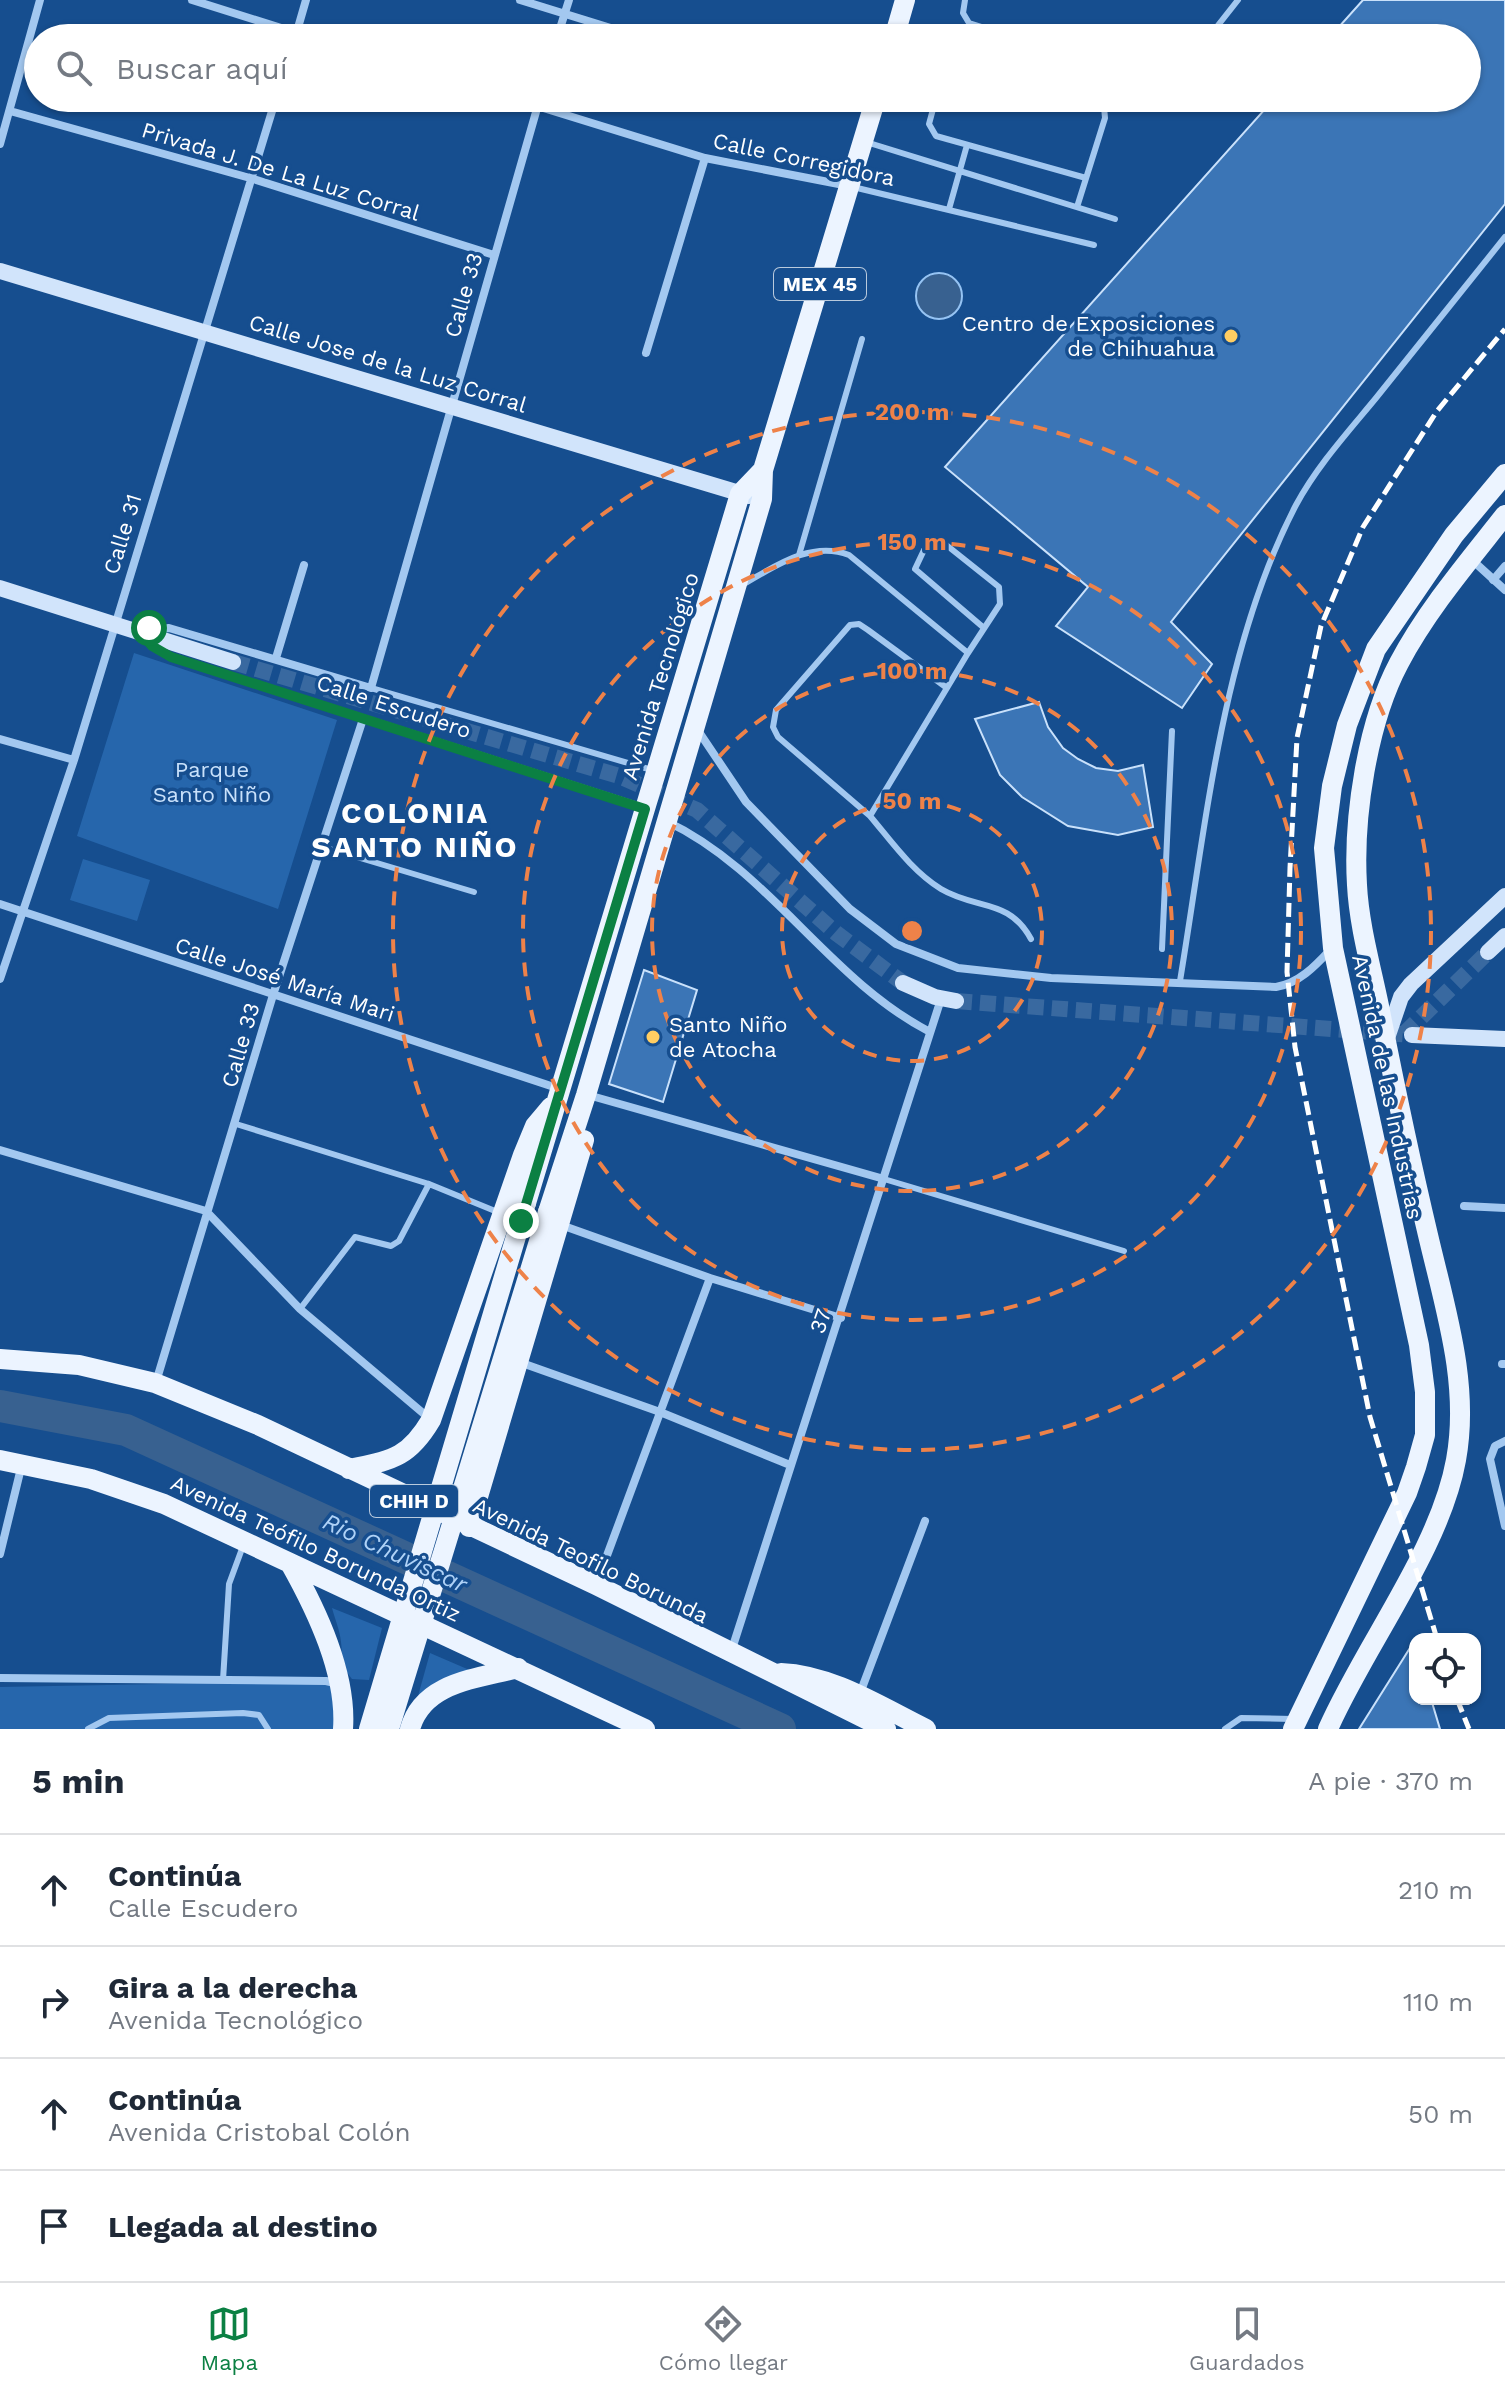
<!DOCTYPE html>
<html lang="es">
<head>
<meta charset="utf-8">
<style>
  body { margin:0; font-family:"Work Sans",sans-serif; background:#f2f2f3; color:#1f2937 }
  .controls { position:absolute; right:24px; bottom:24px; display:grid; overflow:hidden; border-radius:16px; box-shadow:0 2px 6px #0004 }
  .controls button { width:72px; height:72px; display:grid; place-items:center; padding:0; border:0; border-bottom:2px solid #e0e1e3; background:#fff; color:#1f2937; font:40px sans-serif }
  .stop { position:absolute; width:24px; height:24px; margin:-18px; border:6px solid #0b8043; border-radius:50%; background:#fff }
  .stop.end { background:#0b8043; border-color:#fff; box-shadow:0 2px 8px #0008 }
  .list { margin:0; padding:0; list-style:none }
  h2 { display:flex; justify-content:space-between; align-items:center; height:104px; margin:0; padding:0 32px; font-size:34px }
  h2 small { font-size:26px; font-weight:400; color:#747a83 }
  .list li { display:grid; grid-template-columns:52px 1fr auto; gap:24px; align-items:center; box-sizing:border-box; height:112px; padding:0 32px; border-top:2px solid #e0e1e3 }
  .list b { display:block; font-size:30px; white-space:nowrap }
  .list p { margin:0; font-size:26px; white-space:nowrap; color:#747a83 }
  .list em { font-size:26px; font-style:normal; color:#747a83 }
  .icon { flex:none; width:44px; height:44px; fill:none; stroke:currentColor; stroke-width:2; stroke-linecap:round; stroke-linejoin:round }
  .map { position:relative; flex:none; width:1505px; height:1729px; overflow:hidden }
  .search { position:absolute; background:#fff; box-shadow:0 2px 6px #0004; left:24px; right:24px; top:24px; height:88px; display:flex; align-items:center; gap:20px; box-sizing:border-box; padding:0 28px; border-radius:44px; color:#747a83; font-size:30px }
  .sheet { height:552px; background:#fff }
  nav { display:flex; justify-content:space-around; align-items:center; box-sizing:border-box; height:112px; border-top:2px solid #e0e1e3; background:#fff; font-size:22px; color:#747a83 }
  nav a { display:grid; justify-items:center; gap:4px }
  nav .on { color:#0b8043 }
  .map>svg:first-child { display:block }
</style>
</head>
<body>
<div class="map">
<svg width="1505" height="1729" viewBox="0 0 1505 1729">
  <rect width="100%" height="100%" fill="#164e8f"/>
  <path fill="#2666ac" d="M134,653L337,720L278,909L77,836Z
    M83,859L150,880L137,921L70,900Z
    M332,1608L382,1628L369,1680L352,1679C340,1664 343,1659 341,1642C340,1631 335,1619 332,1608Z
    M430,1653L495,1681L418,1696Z
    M325,1681L345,1692V1729H0V1687Z"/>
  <path fill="#386190" stroke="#95c3f3" stroke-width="2" d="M916 296a23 23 0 1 1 46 0a23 23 0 1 1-46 0Z"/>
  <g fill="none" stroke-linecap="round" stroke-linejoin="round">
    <path stroke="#386190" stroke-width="32" d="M0,1406L126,1430L780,1729"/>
  </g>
  <path fill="#3b75b6" stroke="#c9e1fb" stroke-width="2" d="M1363,0H1505V204L1171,622L1212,664L1182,708L1056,626L1088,587L945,467L1275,98H1467V38H1329Z
    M1039,702L1048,727L1063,748L1078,759L1096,768L1118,771L1143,765L1153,827L1118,835L1068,826L1022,797L1000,775L975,719Z
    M644,970L697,990L663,1102L609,1084Z
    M1415,1640V1699H1431L1440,1729H1359Z"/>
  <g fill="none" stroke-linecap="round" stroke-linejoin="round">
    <path stroke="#3969a0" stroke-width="16" stroke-dasharray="16 8" stroke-linecap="butt" d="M233,662L619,776L697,810L836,933L903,983
      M956,1001L1412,1035
      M1404,1034L1488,952"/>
    <path stroke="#a3c8f0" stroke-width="6" d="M965,0L963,13L969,23L1017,38
      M1208,38L1238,0
      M936,98L929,124L936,136L1086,178
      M866,142L1115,219
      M853,187L1094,245
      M1077,207L1105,118L1104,107L1089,98
      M949,209L967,145
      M799,555L862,339
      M742,585C774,567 811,540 849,555L968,653L1000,604L999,587L940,540L924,550L915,569L984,628
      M968,653L870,816C892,842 912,871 941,889C976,910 1009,898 1031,939
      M371,688L652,770
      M870,816L778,737L773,727L776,710L850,625L859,624L868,630L947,688
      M320,846L474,892
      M1162,949L1172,731
      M1180,981C1206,825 1222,647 1296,505C1317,466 1348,432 1376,398C1419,344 1462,291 1505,237
      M236,1124L429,1184L500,1213
      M884,1179L1124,1251
      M300,1309L355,1237L391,1246L399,1241L429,1184
      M223,1680L229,1584L243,1546
      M88,1729L109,1718L243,1713L259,1715L268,1729
      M1225,1729L1241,1718L1293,1719"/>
    <path stroke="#a3c8f0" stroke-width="8" d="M192,0L313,38
      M520,0L643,38
      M295,38L306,0
      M557,38L569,0
      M511,98L705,158L849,186
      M540,98L371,688L169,628L139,631L152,646L171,657L644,808
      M10,111L250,178L494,255
      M0,144L40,0
      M646,353L705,158
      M1471,559L1505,590
      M1493,580L1505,566
      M276,658L304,565
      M697,729L746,802L850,909L896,944L958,968L1051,978L1276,987C1300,983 1316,965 1332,948
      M0,739L74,760
      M666,821C770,870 828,979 930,1032
      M0,904L560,1089
      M0,979L74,760L276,98
      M588,1095L884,1179
      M0,1150L206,1211L300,1309L430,1419
      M1464,1206L1505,1208
      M561,1225L710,1278L841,1318
      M519,1362L660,1412L790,1465
      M1502,1364H1505
      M156,1382L273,995L363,719
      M1505,1441L1495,1446L1490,1459L1505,1526
      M0,1554L22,1464
      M596,1585L710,1278
      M732,1649L941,999
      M0,1678L326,1681L339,1684
      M859,1696L925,1521"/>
    <path stroke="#d1e4fb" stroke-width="16" d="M0,271L749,496
      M0,588L233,662
      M1488,952L1505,936
      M903,983L935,997L956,1001
      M1412,1035L1505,1039
      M1386,1041L1401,997L1411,984L1505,896"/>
    <path stroke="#ecf4ff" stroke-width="20" d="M894,38L905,0
      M526,1203L740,494L763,470
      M548,1212L586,1095L762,499L763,470L876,98
      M0,1359L79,1365L155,1383L258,1425L596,1585L886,1729
      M0,1460L91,1479L164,1504L645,1729
      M349,1469C391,1460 408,1459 431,1420L523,1155L535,1126L551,1107
      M469,1527L584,1140
      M290,1563C317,1611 347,1674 343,1729
      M781,1673C832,1675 881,1707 926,1729
      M410,1729C423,1682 476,1679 518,1668
      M1293,1729L1407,1493L1416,1467L1425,1435V1392L1419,1345L1333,948L1324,848L1332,786L1347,725L1376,649L1454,535L1505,474
      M1328,1729C1365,1645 1440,1549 1456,1460C1470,1384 1445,1308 1428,1235C1410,1159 1394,1083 1379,1006C1371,967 1359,925 1357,885C1353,818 1367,723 1399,663C1427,610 1468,562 1505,515"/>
    <path stroke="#fff" stroke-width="5" stroke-dasharray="14 6" stroke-linecap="butt" d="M1437,1639L1370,1417L1295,1047L1287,972L1290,868L1297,738L1321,626L1363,527L1437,411L1505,329
      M1457,1699L1469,1729"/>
    <path stroke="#ecf4ff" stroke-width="20" d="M369,1729L526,1203
      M389,1729L548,1212"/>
  </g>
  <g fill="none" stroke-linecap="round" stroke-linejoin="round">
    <path stroke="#0b8043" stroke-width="10" d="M149,628L139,631L152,646L171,657L645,809L521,1221"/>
  </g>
  <g fill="none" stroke="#ee8249" stroke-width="4" stroke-dasharray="14 10">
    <circle cx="912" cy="931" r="130"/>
    <circle cx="912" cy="931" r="260"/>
    <circle cx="912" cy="931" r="389"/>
    <circle cx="912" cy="931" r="519"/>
  </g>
  <g fill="#ffcd62" stroke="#164e8f" stroke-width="3">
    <circle cx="1231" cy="336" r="8"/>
    <circle cx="653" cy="1037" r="8"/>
  </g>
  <g text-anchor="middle" stroke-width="7" stroke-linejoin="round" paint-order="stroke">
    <g fill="#164e8f" stroke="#b9cadd" stroke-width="2">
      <rect x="774" y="268" width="92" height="32" rx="6"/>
      <rect x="370" y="1485" width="88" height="32" rx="6"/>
    </g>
    <g font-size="20" font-weight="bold" fill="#fff">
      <text x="820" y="291">MEX 45</text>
      <text x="414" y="1508">CHIH D</text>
    </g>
    <g font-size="22" fill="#fff" stroke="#164e8f">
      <text transform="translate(804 159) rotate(12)" y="8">Calle Corregidora</text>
      <text transform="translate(281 171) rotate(17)" y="8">Privada J. De La Luz Corral</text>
      <text transform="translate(463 295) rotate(-74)" y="8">Calle 33</text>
      <text transform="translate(388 363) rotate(17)" y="8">Calle Jose de la Luz Corral</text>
      <text transform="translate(122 534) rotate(-73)" y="8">Calle 31</text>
      <text transform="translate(660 676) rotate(-73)" y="8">Avenida Tecnológico</text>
      <text transform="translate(394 706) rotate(18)" y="8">Calle Escudero</text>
      <text transform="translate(285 979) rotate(18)" y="8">Calle José María Mari</text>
      <text transform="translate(240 1045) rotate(-74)" y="8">Calle 33</text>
      <text transform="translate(1388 1087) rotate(78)" y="8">Avenida de las Industrias</text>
      <text transform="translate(820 1321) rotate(-71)" y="8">37</text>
      <text transform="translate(316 1548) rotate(25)" y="8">Avenida Teófilo Borunda Ortiz</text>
      <text transform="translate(591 1560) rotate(26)" y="8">Avenida Teofilo Borunda</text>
    </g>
    <g font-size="22" fill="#fff" stroke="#164e8f" text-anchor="end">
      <text x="1215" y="331">Centro de Exposiciones<tspan x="1215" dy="25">de Chihuahua</tspan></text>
      <text x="669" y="1032" text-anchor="start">Santo Niño<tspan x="669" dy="25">de Atocha</tspan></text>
    </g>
    <g font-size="22" fill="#c9e1fb" stroke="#164e8f">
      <text x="212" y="777">Parque<tspan x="212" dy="25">Santo Niño</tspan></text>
    </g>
    <g font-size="24" font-style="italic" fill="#afd2f7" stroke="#164e8f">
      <text transform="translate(395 1553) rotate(25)" y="8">Rio Chuviscar</text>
    </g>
    <g font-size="30" font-weight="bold" letter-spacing="2" fill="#fff" stroke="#164e8f">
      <text x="415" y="823">COLONIA<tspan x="415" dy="34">SANTO NIÑO</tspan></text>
    </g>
  </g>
  <circle cx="912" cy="931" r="12" fill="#ee8249" stroke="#164e8f" stroke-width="4"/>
  <g font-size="24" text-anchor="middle" font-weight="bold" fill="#ee8249" stroke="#164e8f" stroke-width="7" stroke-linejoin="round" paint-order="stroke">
    <text x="912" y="420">200 m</text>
    <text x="912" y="550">150 m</text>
    <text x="912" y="679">100 m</text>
    <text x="912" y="809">50 m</text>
  </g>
</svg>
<div class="controls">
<button><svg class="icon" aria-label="locate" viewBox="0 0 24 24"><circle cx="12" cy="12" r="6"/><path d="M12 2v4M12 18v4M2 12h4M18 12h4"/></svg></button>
</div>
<div class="stop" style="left:149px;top:628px"></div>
<div class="stop end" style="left:521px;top:1221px"></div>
<div class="search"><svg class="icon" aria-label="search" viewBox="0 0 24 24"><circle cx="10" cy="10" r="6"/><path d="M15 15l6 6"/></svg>Buscar aquí</div>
</div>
<section class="sheet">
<h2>5 min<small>A pie · 370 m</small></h2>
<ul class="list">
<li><svg class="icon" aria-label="ahead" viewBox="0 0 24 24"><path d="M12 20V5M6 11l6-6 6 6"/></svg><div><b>Continúa</b><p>Calle Escudero</p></div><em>210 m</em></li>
<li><svg class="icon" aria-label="right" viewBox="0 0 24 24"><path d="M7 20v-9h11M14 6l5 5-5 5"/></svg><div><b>Gira a la derecha</b><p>Avenida Tecnológico</p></div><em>110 m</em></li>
<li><svg class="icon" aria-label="ahead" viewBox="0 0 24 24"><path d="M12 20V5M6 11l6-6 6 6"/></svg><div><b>Continúa</b><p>Avenida Cristobal Colón</p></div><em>50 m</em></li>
<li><svg class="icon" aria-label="arrive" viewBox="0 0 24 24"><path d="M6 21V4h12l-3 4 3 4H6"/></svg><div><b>Llegada al destino</b></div></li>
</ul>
</section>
<nav>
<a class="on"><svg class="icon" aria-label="map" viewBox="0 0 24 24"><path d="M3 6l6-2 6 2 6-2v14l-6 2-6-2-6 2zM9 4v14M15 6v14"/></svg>Mapa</a>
<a><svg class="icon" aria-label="directions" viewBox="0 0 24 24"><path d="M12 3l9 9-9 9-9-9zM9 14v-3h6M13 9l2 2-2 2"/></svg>Cómo llegar</a>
<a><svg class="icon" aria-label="saved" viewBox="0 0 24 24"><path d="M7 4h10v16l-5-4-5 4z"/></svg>Guardados</a>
</nav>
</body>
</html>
